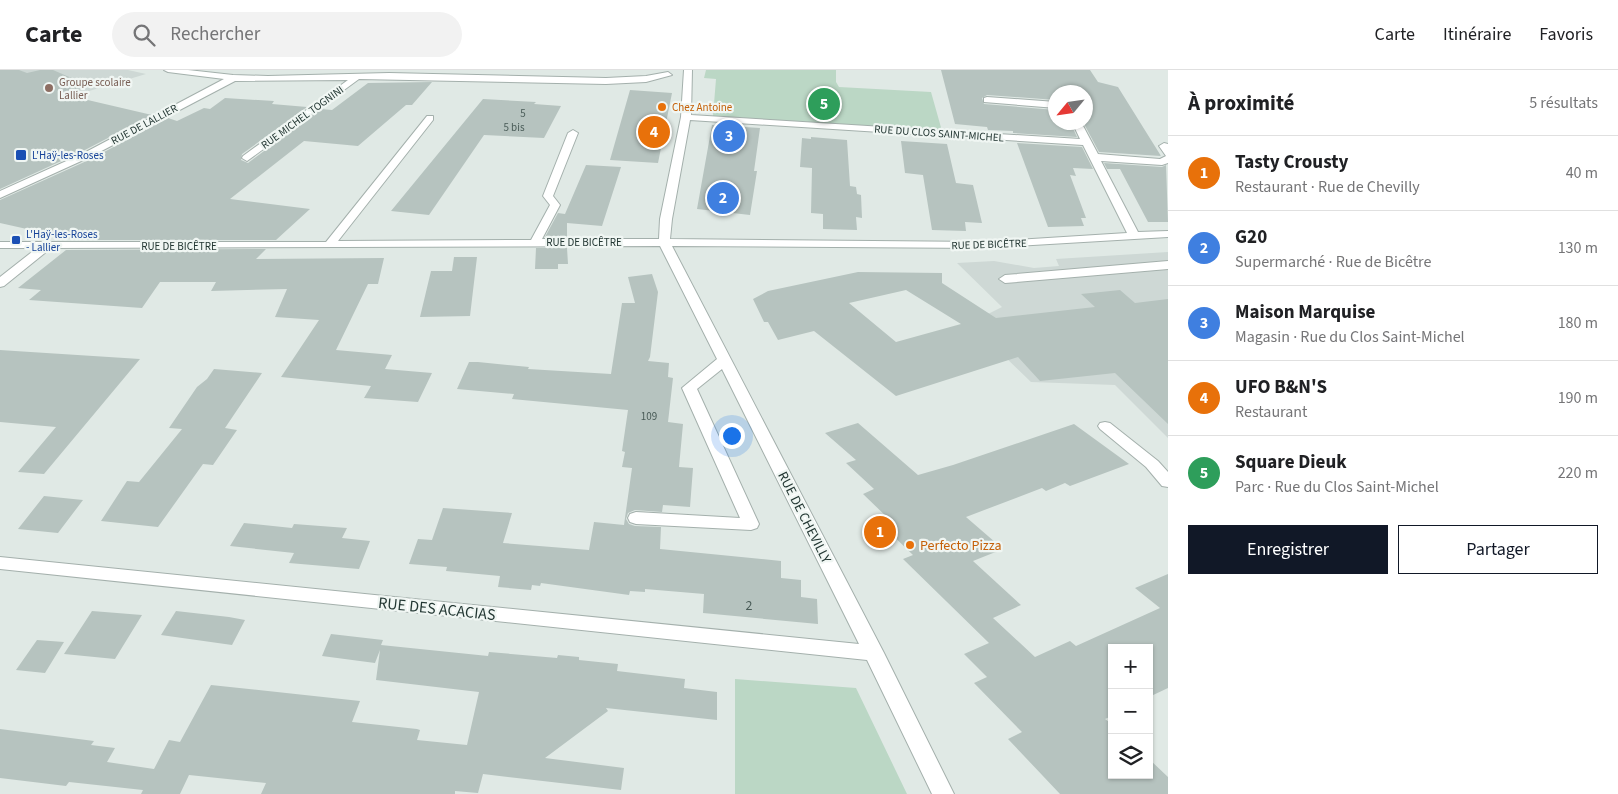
<!DOCTYPE html>
<html lang="fr">
<head>
<meta charset="utf-8">
<style>
  body { margin:0; font-family:"Source Sans 3",sans-serif; background:#f2f2f2; color:#202124 }
  .controls { position:absolute; right:15px; bottom:15px; display:grid; overflow:hidden; border-radius:0px; box-shadow:0 1px 4px #0004 }
  .controls button { width:45px; height:45px; display:grid; place-items:center; padding:0; border:0; border-bottom:1px solid #e0e0e0; background:#fff; color:#202124; font:25px sans-serif }
  .compass { position:absolute; left:1048px; top:15px; width:45px; height:45px; border-radius:50%; background:#fff; box-shadow:0 1px 4px #0004; rotate:241deg }
  .you { position:absolute; left:731px; top:365px; width:18px; height:18px; margin:-12px; border:4px solid #fff; border-radius:50%; background:#1a73e8; box-shadow:0 0 0 8px #1a73e833 }
  .badge { display:grid; place-items:center; width:32px; height:32px; border-radius:50%; background:#111827; color:#fff; font-size:16px; font-weight:700 }
  .pin { position:absolute; translate:-50% -50%; border:2px solid #fff; box-shadow:0 1px 5px #0006 }
  .list { margin:0; padding:0; list-style:none }
  h2 { display:flex; justify-content:space-between; align-items:center; height:65px; margin:0; padding:0 20px; font-size:21px }
  h2 small { font-size:16px; font-weight:400; color:#757577 }
  .list li { display:grid; grid-template-columns:32px 1fr auto; gap:15px; align-items:center; box-sizing:border-box; height:75px; padding:0 20px; border-top:1px solid #e0e0e0 }
  .list b { display:block; font-size:19px; white-space:nowrap }
  .list p { margin:0; font-size:16px; white-space:nowrap; color:#757577 }
  .list em { font-size:16px; font-style:normal; color:#757577 }
  .actions { display:flex; gap:10px; padding:15px 20px }
  .actions a { flex:1; padding:11px 0; border:1px solid #111827; border-radius:0px; text-align:center; font-size:18px; color:#111827 }
  .actions .main { background:#111827; color:#fff }
  .icon { flex:none; width:28px; height:28px; fill:none; stroke:currentColor; stroke-width:2; stroke-linecap:round; stroke-linejoin:round }
  .map { position:relative; flex:none; width:1168px; height:724px; overflow:hidden }
  header { display:flex; align-items:center; gap:30px; box-sizing:border-box; height:70px; padding:0 25px; background:#fff; border-bottom:1px solid #e0e0e0 }
  header strong { font-size:24px }
  nav { display:flex; gap:28px; margin-inline-start:auto; font-size:18px }
  .search { width:350px; height:45px; background:#f2f2f2; display:flex; align-items:center; gap:12px; box-sizing:border-box; padding:0 18px; border-radius:28px; color:#757577; font-size:19px }
  main { display:flex }
  aside { flex:1; background:#fff }
  .map>svg:first-child { display:block }
</style>
</head>
<body>
<header>
<strong>Carte</strong>
<div class="search"><svg class="icon" aria-label="search" viewBox="0 0 24 24"><circle cx="10" cy="10" r="6"/><path d="M15 15l6 6"/></svg>Rechercher</div>
<nav><a>Carte</a><a>Itinéraire</a><a>Favoris</a></nav>
</header>
<main>
<div class="map">
<svg width="1168" height="724" viewBox="0 0 1168 724">
  <rect width="100%" height="100%" fill="#e0e9e5"/>
  <path fill="#ced8d5" d="M0,0H128L146,4L49,33Z
    M1168,182V368L1115,315L1031,312L970,253L1002,237L957,193L994,191L1034,198L1059,196L1056,189Z"/>
  <path fill="#bbd7c5" d="M706,0H836V12L839,17L931,22L942,61L713,46L716,9L704,8Z
    M735,609L856,618L907,724H735Z"/>
  <path fill="#b6c3bf" fill-rule="evenodd" d="M0,0H19L27,3L40,0H53L90,16L62,24L152,45L83,81L0,119Z
    M941,0H1090L1098,12L1118,17L1161,86L1099,82L1083,52H1086V22H1056V30L987,25L982,28L984,34L1056,40V52H1070L1077,67L1013,63V61L988,60L987,57L955,54Z
    M432,12L412,35H406L358,76L304,71L230,129L310,139L276,170H76L0,153V130L91,89L168,48L177,51L204,38L210,39L225,28L274,31L272,34L307,37L242,84L241,90L248,93L321,39L332,40L368,13Z
    M630,20L672,23L658,93L610,90Z
    M483,29L536,32L534,34L561,36L544,68L484,65L429,145L391,141Z
    M712,55L760,58L754,101H757L750,145L697,139Z
    M811,67L847,70L850,116L856,117L857,124L861,125L862,148L856,147L857,160L823,159V144L811,143L812,98L800,97L802,68L811,69Z
    M901,71L947,74L956,113L973,115L982,153L965,152L966,161L932,160L923,105L905,103Z
    M1017,73L1082,77L1093,99L1073,98L1076,106L1070,105L1086,148H1081L1084,156L1048,157Z
    M1104,93L1162,97L1166,95L1168,152H1148L1120,99H1107Z
    M586,95L621,97L602,156L567,153V167H545L558,143L565,144Z
    M536,178H567L568,194H558V199H535Z
    M266,179L256,189L384,188L378,214H368L336,280L392,285L385,299L432,303L418,332L364,328L371,316L281,307L319,250L275,247L287,219L211,221L216,212H160L142,238L29,230L41,220L18,218L66,180Z
    M454,187H477L470,246L420,247L431,201H452Z
    M858,202L942,203V213L996,248L1095,237L1081,224L1120,220L1135,233L1168,229V354L1115,303L1040,311L1018,287L896,326L814,261L778,270L768,252H764L753,229L768,221ZM906,220L961,254L896,272L849,233Z
    M652,204L658,222L650,287L648,291L669,293L668,307L673,308L668,352L683,354L679,397L693,398L690,437L663,435L662,442L635,440L628,443L626,449L629,454L635,456L661,457L660,479L781,491V508L801,510V527L817,529L818,554L703,543L704,524L645,519V522L630,521L629,525L541,513L540,516L532,515L531,520L498,517L500,506L446,501L447,497L409,494L418,469L432,470L443,438L512,443L503,473L589,480L594,452L624,455L632,398L622,397L625,382L622,381L628,340L512,329L514,324L457,319L469,292H478L529,297L528,299L611,304L622,233H635L628,207Z
    M0,280L15,281L140,289L44,404L18,402L56,357L0,352Z
    M214,299L262,303L225,358L237,360L213,395L203,394L158,457L101,451L127,411L139,412L182,359L169,358L197,317L207,309Z
    M858,353L918,405L953,395L1074,354L1129,394L1070,416L1065,413L1046,421L1042,418L966,447L1003,479L973,491L1021,535L993,548L1035,587L1070,571L1076,576L1160,538L1135,518L1168,504V618L1149,627V578H1112V646L1105,649L1112,654V705H1149V689L1168,707V724H1060L1008,669L1022,662L974,613L987,607L964,584L989,573L903,489L913,485L881,454L891,451L863,424L874,419L846,393L856,390L825,363Z
    M44,426L83,430L58,463L18,459Z
    M244,453L292,458L294,454L347,458L342,468L370,471L359,499L289,493L294,483L230,476Z
    M92,541L142,545L115,589L64,584Z
    M176,541L229,547L245,550L232,575L161,565Z
    M331,564L383,570L381,575L488,586L489,582L557,588L558,585L579,587V590L618,594L617,601L685,609L684,618L717,622V650L606,638L608,641L545,688L624,698L621,720L483,704L478,723L455,721V724H261L266,713L189,705L180,724H141L143,720L69,712L66,716L0,708V659L94,671L91,675L115,678L107,692L154,699L169,670L180,672L211,615L360,631L352,652L417,659L420,660L417,670L467,675L479,622L376,610L380,580L375,593L322,586Z
    M37,570L64,572L45,603L16,600Z"/>
  <g fill="none" stroke-linecap="round" stroke-linejoin="round">
    <g stroke="#a4b0ac" stroke-width="2">
      <path id="minor" d="M164,0H188L233,5L268,6L389,3L606,8L646,6L668,2L672,5L646,12L606,14L359,9L247,91L242,88L243,86L348,10L235,11L90,87L0,128V121L84,83L224,9L168,2Z
        M684,0H692L691,45L1080,69L1072,52H1081L1098,84L1160,89L1166,86L1159,76L1164,73L1168,74V93L1162,95L1101,91L1138,162L1168,161V167L983,178L672,176L884,583L954,724H932L867,590L0,499V487L859,574L722,299L697,319L759,454L757,458L751,460L636,454L630,452L628,448L630,444L636,442L740,448L682,318L717,289L660,176L51,178L4,216L0,217V207L37,178H0V172H326L427,46H433V50L338,171L531,170L550,135L543,126L568,63L573,60L578,63L553,126L560,135L542,169H659L660,149L681,47ZM690,50L1083,75L1127,163L983,172L670,169L672,149Z
        M987,27L1056,32V38L984,32V28Z
        M1168,191V199L1005,213L999,209L1005,205Z
        M1105,352L1110,353L1158,391L1168,402V417L1162,416L1146,397L1100,359L1098,356L1100,353Z"/>
    </g>
    <use href="#minor" fill="#fff" fill-rule="evenodd"/>
  </g>
  <circle fill="#8d6e63" stroke="#f0f6f3" stroke-width="2" cx="49" cy="18" r="5"/>
  <g fill="#e8710a" stroke="#f0f6f3" stroke-width="2">
    <circle cx="662" cy="37" r="5"/>
    <circle cx="910" cy="475" r="5"/>
  </g>
  <g fill="#1a4fb4" stroke="#f0f6f3" stroke-width="2">
    <rect x="15" y="79" width="12" height="12" rx="2.5"/>
    <rect x="11" y="165" width="10" height="10" rx="2.5"/>
  </g>
  <g text-anchor="middle" stroke-width="4.5" stroke-linejoin="round" paint-order="stroke">
    <g font-size="11" fill="#785e54" stroke="#f0f6f3" text-anchor="start">
      <text x="59" y="16">Groupe scolaire<tspan x="59" dy="13">Lallier</tspan></text>
    </g>
    <g font-size="11" fill="#c56008" stroke="#f0f6f3" text-anchor="start">
      <text x="672" y="41">Chez Antoine</text>
    </g>
    <g font-size="11" fill="#485a56">
      <text x="523" y="47">5</text>
      <text x="514" y="61">5 bis</text>
      <text x="649" y="350">109</text>
    </g>
    <g font-size="11" fill="#233733" stroke="#f0f6f3">
      <text transform="translate(302 47) rotate(-36)" y="4">RUE MICHEL TOGNINI</text>
      <text transform="translate(144 54) rotate(-28)" y="4">RUE DE LALLIER</text>
      <text transform="translate(939 63) rotate(4)" y="4">RUE DU CLOS SAINT-MICHEL</text>
      <text x="584" y="176">RUE DE BICÊTRE</text>
      <text transform="translate(989 174) rotate(-2)" y="4">RUE DE BICÊTRE</text>
      <text x="179" y="180">RUE DE BICÊTRE</text>
    </g>
    <g font-size="11" fill="#164399" stroke="#f0f6f3" text-anchor="start">
      <text x="32" y="89">L'Haÿ-les-Roses</text>
      <text x="26" y="168">L'Haÿ-les-Roses<tspan x="26" dy="13">- Lallier</tspan></text>
    </g>
    <g font-size="14" fill="#233733" stroke="#f0f6f3">
      <text transform="translate(805 447) rotate(63)" y="5">RUE DE CHEVILLY</text>
    </g>
    <g font-size="14" fill="#c56008" stroke="#f0f6f3" text-anchor="start">
      <text x="920" y="480">Perfecto Pizza</text>
    </g>
    <g font-size="14" fill="#485a56">
      <text x="749" y="540">2</text>
    </g>
    <g font-size="16" fill="#233733" stroke="#f0f6f3">
      <text transform="translate(437 538) rotate(6)" y="6">RUE DES ACACIAS</text>
    </g>
  </g>
</svg>
<div class="controls">
<button>+</button>
<button>−</button>
<button><svg class="icon" aria-label="layers" viewBox="0 0 24 24"><path d="M12 4l9 5-9 5-9-5zM3 14l9 5 9-5"/></svg></button>
</div>
<svg class="compass" viewBox="-18 -18 36 36"><path d="M0-13l5 13h-10z" fill="#e53935"/><path d="M0 13l5-13h-10z" fill="#757577"/></svg>
<div class="you"></div>
<div class="pin badge" style="left:880px;top:462px;background:#e8710a">1</div>
<div class="pin badge" style="left:723px;top:128px;background:#3f7fe0">2</div>
<div class="pin badge" style="left:729px;top:66px;background:#3f7fe0">3</div>
<div class="pin badge" style="left:654px;top:62px;background:#e8710a">4</div>
<div class="pin badge" style="left:824px;top:34px;background:#2e9e5b">5</div>
</div>
<aside>
<h2>À proximité<small>5 résultats</small></h2>
<ul class="list">
<li><span class="badge" style="background:#e8710a">1</span><div><b>Tasty Crousty</b><p>Restaurant · Rue de Chevilly</p></div><em>40 m</em></li>
<li><span class="badge" style="background:#3f7fe0">2</span><div><b>G20</b><p>Supermarché · Rue de Bicêtre</p></div><em>130 m</em></li>
<li><span class="badge" style="background:#3f7fe0">3</span><div><b>Maison Marquise</b><p>Magasin · Rue du Clos Saint-Michel</p></div><em>180 m</em></li>
<li><span class="badge" style="background:#e8710a">4</span><div><b>UFO B&amp;N'S</b><p>Restaurant</p></div><em>190 m</em></li>
<li><span class="badge" style="background:#2e9e5b">5</span><div><b>Square Dieuk</b><p>Parc · Rue du Clos Saint-Michel</p></div><em>220 m</em></li>
</ul>
<div class="actions"><a class="main">Enregistrer</a><a>Partager</a></div>
</aside>
</main>
</body>
</html>
